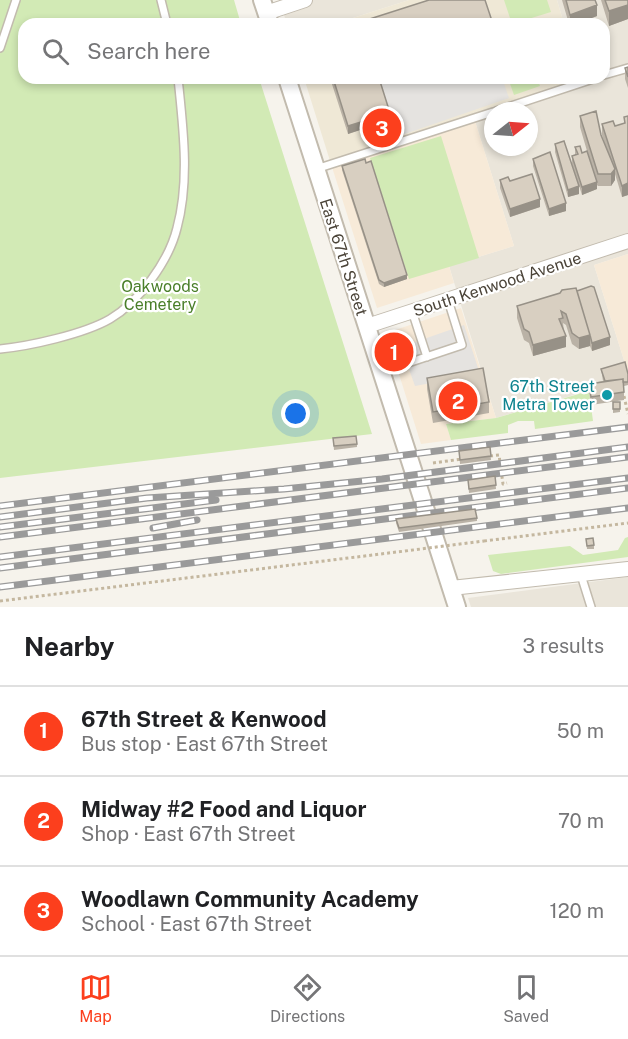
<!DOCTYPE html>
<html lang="en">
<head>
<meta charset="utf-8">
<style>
  body { margin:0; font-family:"Public Sans",sans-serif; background:#f2f2f2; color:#202124 }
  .compass { position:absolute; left:484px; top:102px; width:54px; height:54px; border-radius:50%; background:#fff; box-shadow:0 3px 9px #0003; rotate:73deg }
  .you { position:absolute; left:296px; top:414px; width:21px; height:21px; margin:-15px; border:4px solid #fff; border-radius:50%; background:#1a73e8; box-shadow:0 0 0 9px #1a73e833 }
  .badge { display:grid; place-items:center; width:39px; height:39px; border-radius:50%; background:#fc3f1d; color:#fff; font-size:20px; font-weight:700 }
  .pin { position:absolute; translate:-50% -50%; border:3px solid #fff; box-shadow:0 2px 6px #0006 }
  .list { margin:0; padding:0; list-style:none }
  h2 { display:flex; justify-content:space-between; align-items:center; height:78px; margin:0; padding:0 24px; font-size:26px }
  h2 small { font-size:20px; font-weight:400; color:#757577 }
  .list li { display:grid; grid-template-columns:39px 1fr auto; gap:18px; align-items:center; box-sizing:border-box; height:90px; padding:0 24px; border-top:2px solid #e0e0e0 }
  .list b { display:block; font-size:22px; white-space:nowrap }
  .list p { margin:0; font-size:20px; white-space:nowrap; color:#757577 }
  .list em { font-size:20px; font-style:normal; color:#757577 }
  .icon { flex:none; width:33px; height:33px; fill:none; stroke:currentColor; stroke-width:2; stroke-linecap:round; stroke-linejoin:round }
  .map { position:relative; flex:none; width:628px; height:607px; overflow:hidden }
  .search { position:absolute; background:#fff; box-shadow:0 3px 9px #0003; left:18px; right:18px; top:18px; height:66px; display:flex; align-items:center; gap:15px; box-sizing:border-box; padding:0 21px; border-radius:18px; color:#757577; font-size:22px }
  .sheet { height:348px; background:#fff }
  nav { display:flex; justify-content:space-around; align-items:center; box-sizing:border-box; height:84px; border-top:2px solid #e0e0e0; background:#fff; font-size:16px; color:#757577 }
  nav a { display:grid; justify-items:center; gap:3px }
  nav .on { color:#fc3f1d }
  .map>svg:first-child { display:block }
</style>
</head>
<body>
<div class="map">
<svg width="628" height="607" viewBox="0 0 628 607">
  <rect width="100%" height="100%" fill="#f6f3ec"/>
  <path fill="#eae5da" d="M279,0H409L334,24H287Z
    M557,0H628V254L594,265L628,373V385L584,392L496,418L449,266L514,246L474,118L493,112V147H529V111H496L583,82L582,78H604V24H564Z
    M628,577V607H471L468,598Z"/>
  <path fill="#f7ead8" d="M474,118L514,246L449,266L454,283L377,308L331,164Z
    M628,254V373L594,265Z
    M461,308L496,418L446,424L451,440L421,444L386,333Z"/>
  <path fill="#efe8d6" d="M409,0H557L564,24H334Z
    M304,78H582L583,82L331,164Z"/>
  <path fill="#d2eab5" d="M0,0H234L241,24H24V78H259L372,434L0,478Z
    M504,0H547L551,12L512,24Z
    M508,78H537L540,86L514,95Z
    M441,136L479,258L409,279L370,158Z
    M589,391L593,421L535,429L534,421H518L508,425V433L451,440L446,424L496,418Z
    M628,537V557L501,574L493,571L488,555L570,546L583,555L618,550L625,538Z"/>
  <path fill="#e5e3e0" d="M376,78H502L509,98L396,137Z
    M464,325L480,374L415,386L401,347Z"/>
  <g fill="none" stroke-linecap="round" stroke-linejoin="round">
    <g stroke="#c2bbae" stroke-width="10">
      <path id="service" d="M161,0L167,24
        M0,48L16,0
        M604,75L628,68
        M496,111L596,78
        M316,169L493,112
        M412,311L427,357
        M0,349C30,346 84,334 110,319C139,302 169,261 177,228C190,180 183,127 178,78
        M381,372L462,345L448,300
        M581,575L591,607"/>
    </g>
    <g stroke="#c2bbae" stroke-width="16">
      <path id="minor" d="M266,13L305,0
        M367,326L628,241
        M451,588L628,569"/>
    </g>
    <g stroke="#c2bbae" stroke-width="20">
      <path id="tertiary" d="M262,0L270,24
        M287,78L457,607"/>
    </g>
    <path stroke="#c4b79f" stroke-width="3" stroke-dasharray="3 3" stroke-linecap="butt" d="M624,396L628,414
      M490,456L499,455L503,484L507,483
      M433,463L462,459
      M484,541L628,523
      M0,601L405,551"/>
    <use href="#service" stroke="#fff" stroke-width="7"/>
    <use href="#minor" stroke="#fff" stroke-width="14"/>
    <use href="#tertiary" stroke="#fff" stroke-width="16"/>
    <g stroke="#9a9a9a" stroke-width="7">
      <path id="rail" d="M0,506L628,427
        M0,517L147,498L284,489L382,479L628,447
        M0,527L216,500
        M153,528L197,520
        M0,537L628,457
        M0,557L628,478
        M0,568L628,488
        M0,587L628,508"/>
    </g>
    <use href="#rail" stroke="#fff" stroke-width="4.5" stroke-dasharray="14" stroke-linecap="butt"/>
    <path stroke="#c4b79f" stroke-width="3" stroke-dasharray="3 3" stroke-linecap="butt" d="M405,551L484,541"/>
  </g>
  <path fill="#bab2a6" d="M562,0H595L597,16L576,24H569Z
    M601,0H628V19L609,26Z
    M628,67V88L625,79V68Z
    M330,78H379L390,120L348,134Z
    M580,116L601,135L607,151L602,135V124L615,126L624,123V117L628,116V195L622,197L615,174V180L611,186H598L597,185V189L582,195L572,164V156L575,155V147L582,153L587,151L580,127Z
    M555,144L579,194L568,197L555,152Z
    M533,159L566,211L549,216L533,166Z
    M366,163L407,279L384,287L379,284L342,170V166Z
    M500,180L510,181L540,207L510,217L500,188Z
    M577,291L610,345L592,351L590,346L579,349L572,344L566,325L563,323L566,347L533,356L529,343L524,340L517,318V306Z
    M601,369L628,374V385L624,386V400L591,405L589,391V384L603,381Z
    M427,378L489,402V413L433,423L427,389Z
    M613,402H620V412L613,413Z
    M333,438L357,444V447L334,450Z
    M490,447L491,460L460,464L459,451Z
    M495,476L496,489L469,493L468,480Z
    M477,518V521L399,532L396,523V519Z
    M586,539L594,545V549H587Z"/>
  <path fill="#979187" d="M597,5V16L576,24H570V15Z
    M628,5V19L609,26V11Z
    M390,113V120L348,134V126Z
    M615,169V180L611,186V174Z
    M597,182V189L582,195V187Z
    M628,183V195L622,197V186Z
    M579,186V194L568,197V190Z
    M540,199V207L510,217V209Z
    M566,203V211L549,216V209Z
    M407,275V279L384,287V283Z
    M590,335V346L579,349V338Z
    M566,336V347L533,356V345Z
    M610,337V345L592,351V343Z"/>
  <path fill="#d8cfc1" stroke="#979187" stroke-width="1.5" d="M429,0H485L493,24H354Z
    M566,0H595L597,5L570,15Z
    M605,0H628V5L609,11Z
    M628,67V77L625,68Z
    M333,78H379L390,113L348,126Z
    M596,111L601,135L615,169L611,174H598L580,116Z
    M628,116V183L622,186L602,124L613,121L615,126L625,123L624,117Z
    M564,141L579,186L568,190L555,144Z
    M580,146L582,153L587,151L597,182L582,187L572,156L578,154L575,147Z
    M550,152L566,203L549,209L533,159Z
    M365,159L366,163L371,161L407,275L384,283L379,280L342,166Z
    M532,174L540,199L510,209L500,180L508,177L510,181Z
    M591,286L594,287L610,337L592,343L590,335L577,291Z
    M576,288L590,335L579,338L572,333L566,314L561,311L563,318L559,319L566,336L533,345L529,332L524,329L517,306L560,293L562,290Z
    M625,362L628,374V382H623V379L605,381L601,369Z
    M483,368L489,402L433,412L427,378Z
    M623,379L624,392L591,397L589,384Z
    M613,402H620V409H613Z
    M356,436L357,444L334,446L333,438Z
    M490,447L491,456L460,460L459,451Z
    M495,476L496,485L469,489L468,480Z
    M475,509L477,518L399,528L396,519Z
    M593,538L594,545L587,546L586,539Z"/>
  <circle fill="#0f9aa8" stroke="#fff" stroke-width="2" cx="607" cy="395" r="6"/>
  <g text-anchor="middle" stroke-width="4.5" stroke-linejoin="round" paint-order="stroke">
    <g font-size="16" fill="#4b4439" stroke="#fff">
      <text transform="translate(344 257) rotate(72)" y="6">East 67th Street</text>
      <text transform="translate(497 284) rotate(-18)" y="6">South Kenwood Avenue</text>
    </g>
    <g font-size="16" fill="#4a7f2a" stroke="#fff">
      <text x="160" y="292">Oakwoods<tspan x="160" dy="18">Cemetery</tspan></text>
    </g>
    <g font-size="16" fill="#0d838f" stroke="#fff" text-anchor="end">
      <text x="595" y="392">67th Street<tspan x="595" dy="18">Metra Tower</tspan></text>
    </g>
  </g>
</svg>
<svg class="compass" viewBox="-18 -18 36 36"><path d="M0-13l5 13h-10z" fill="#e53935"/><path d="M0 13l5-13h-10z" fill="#757577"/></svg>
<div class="you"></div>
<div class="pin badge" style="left:394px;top:352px">1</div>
<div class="pin badge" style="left:458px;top:401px">2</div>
<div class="pin badge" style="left:382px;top:128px">3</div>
<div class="search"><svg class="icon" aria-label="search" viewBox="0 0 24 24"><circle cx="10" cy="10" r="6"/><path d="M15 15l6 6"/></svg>Search here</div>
</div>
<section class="sheet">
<h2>Nearby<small>3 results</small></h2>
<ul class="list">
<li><span class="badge">1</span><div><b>67th Street &amp; Kenwood</b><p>Bus stop · East 67th Street</p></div><em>50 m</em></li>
<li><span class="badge">2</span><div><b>Midway #2 Food and Liquor</b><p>Shop · East 67th Street</p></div><em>70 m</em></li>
<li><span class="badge">3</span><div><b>Woodlawn Community Academy</b><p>School · East 67th Street</p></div><em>120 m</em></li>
</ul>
</section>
<nav>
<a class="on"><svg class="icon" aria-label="map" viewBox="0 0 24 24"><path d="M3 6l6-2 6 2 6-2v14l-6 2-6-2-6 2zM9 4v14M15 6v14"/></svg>Map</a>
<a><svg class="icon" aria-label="directions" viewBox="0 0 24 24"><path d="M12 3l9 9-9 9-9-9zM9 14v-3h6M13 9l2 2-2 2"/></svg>Directions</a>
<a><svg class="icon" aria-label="saved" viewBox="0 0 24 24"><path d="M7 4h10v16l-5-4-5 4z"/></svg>Saved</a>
</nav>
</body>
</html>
